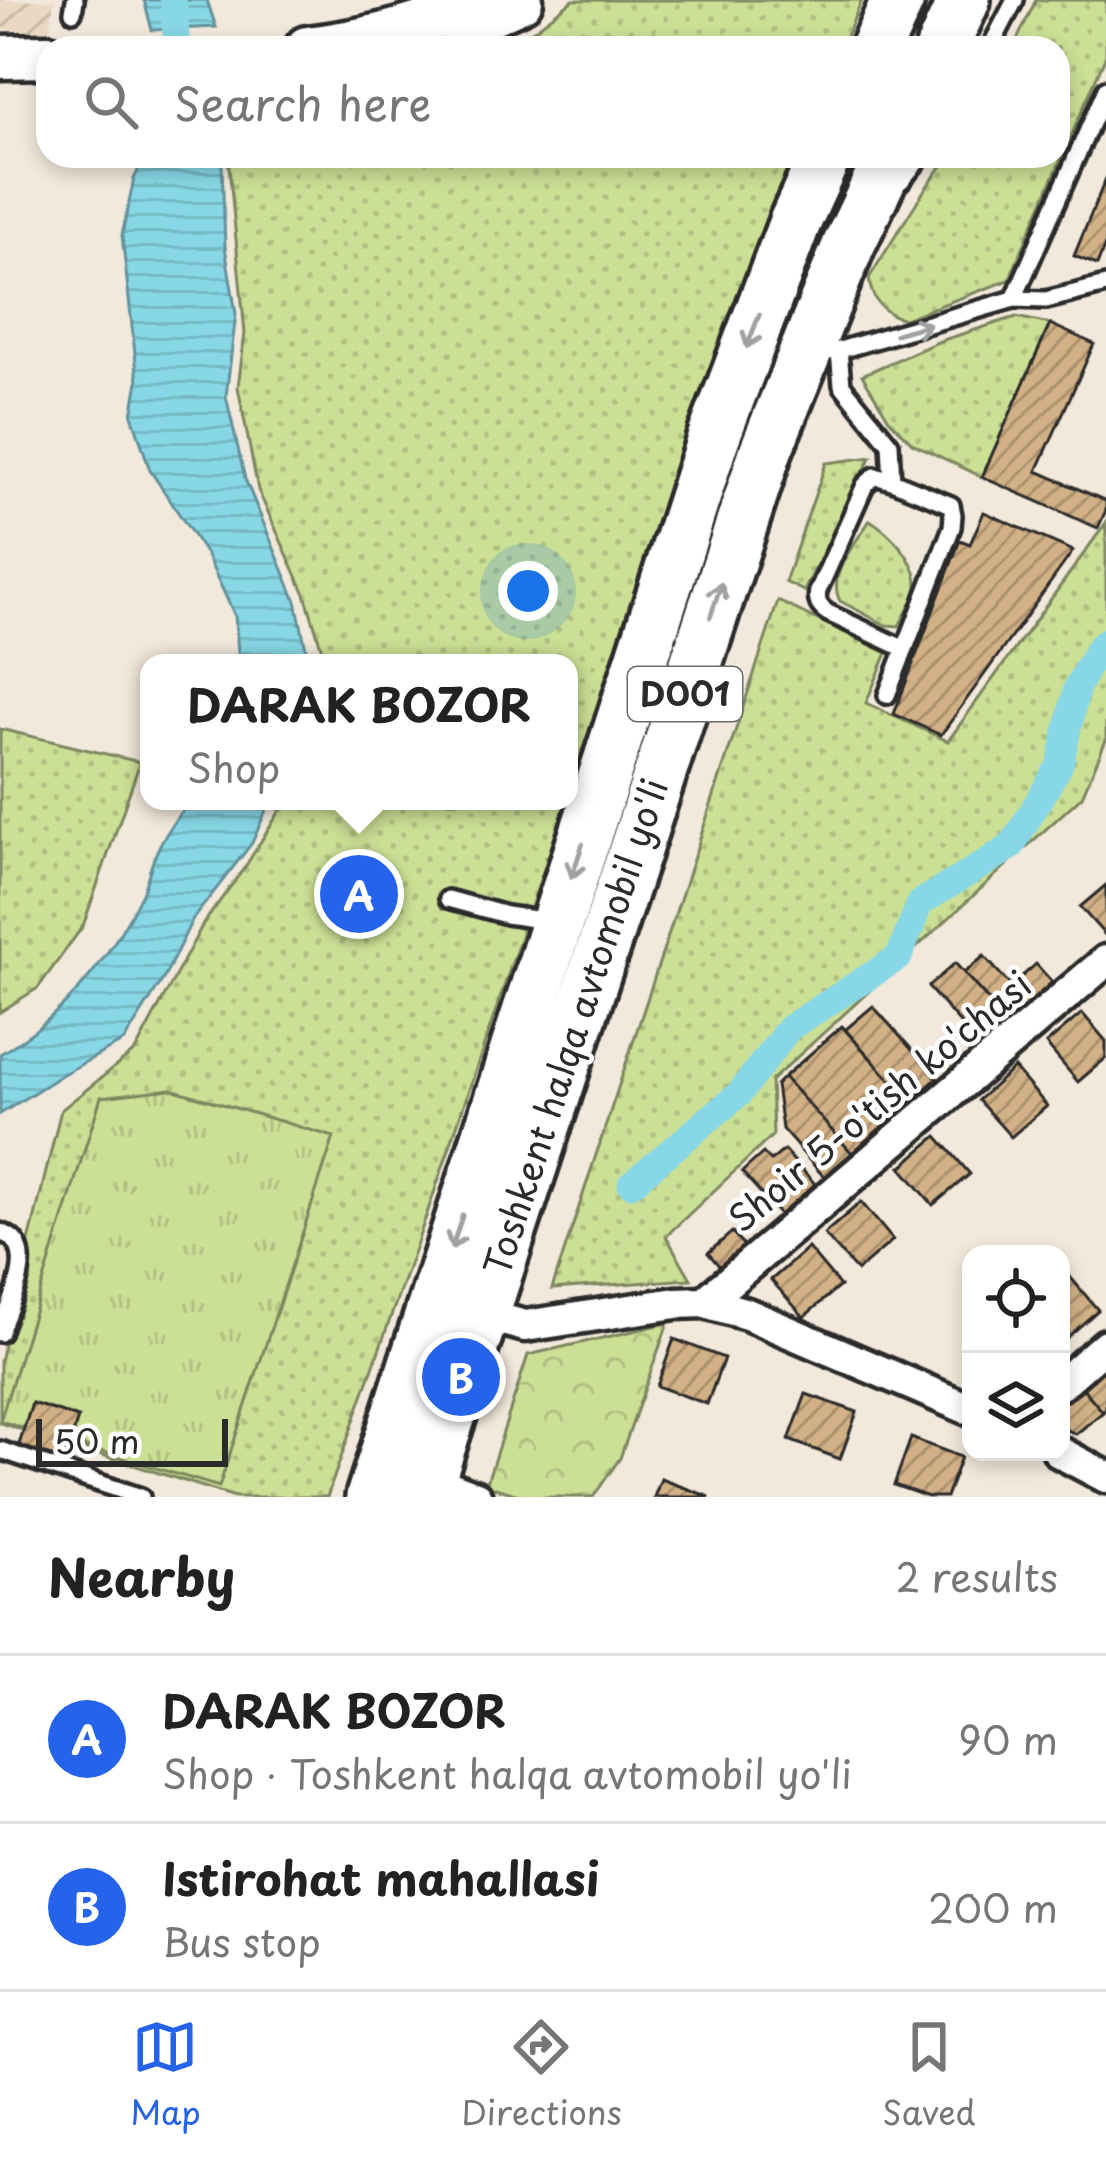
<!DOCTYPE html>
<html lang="en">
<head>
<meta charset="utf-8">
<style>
  body { margin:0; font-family:"Playpen Sans",sans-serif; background:#f2f2f2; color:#222 }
  .controls { position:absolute; right:36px; bottom:36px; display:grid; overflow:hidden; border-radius:24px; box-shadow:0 6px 18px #0003 }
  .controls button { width:108px; height:108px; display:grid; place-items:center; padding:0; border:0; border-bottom:3px solid #e0e0e0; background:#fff; color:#222; font:60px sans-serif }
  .scale { position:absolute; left:36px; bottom:30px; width:192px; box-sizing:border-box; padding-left:12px; border:6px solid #2b2b2b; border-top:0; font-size:33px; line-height:42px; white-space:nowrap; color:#2b2b2b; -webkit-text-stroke:9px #fff; paint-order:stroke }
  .you { position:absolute; left:528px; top:591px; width:42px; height:42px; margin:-30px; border:9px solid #fff; border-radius:50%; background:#1a73e8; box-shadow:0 0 0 18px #1a73e833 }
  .badge { display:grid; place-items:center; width:78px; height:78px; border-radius:50%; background:#2563eb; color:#fff; font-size:39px; font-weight:700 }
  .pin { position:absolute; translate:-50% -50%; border:6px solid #fff; box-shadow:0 3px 12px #0006 }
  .popup { position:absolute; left:140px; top:654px; width:438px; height:156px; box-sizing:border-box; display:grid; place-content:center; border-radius:24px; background:#fff; filter:drop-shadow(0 3px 9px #0005); font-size:39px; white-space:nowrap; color:#767676 }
  .popup b { font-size:45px; color:#222 }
  .popup::after { content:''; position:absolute; left:50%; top:100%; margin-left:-24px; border:24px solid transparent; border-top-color:#fff }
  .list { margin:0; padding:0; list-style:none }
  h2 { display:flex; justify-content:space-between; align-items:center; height:156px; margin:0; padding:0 48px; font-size:51px }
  h2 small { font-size:39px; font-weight:400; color:#767676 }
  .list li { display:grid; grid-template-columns:78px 1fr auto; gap:36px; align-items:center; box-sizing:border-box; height:168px; padding:0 48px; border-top:3px solid #e0e0e0 }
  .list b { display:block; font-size:45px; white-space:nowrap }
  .list p { margin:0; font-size:39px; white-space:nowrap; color:#767676 }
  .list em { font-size:39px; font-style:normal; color:#767676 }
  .icon { flex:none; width:66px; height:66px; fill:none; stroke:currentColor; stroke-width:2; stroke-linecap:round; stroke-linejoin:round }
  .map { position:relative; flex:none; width:1106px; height:1497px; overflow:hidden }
  .search { position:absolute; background:#fff; box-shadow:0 6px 18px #0003; left:36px; right:36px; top:36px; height:132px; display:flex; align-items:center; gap:30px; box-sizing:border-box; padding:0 42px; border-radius:36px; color:#767676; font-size:45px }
  .sheet { height:492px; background:#fff }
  nav { display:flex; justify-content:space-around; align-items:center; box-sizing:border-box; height:168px; border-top:3px solid #e0e0e0; background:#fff; font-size:33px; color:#767676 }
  nav a { display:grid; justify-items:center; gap:6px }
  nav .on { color:#2563eb }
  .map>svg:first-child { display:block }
</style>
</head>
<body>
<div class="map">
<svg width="1106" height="1497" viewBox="0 0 1106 1497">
  <defs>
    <pattern id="industrial-furrows" width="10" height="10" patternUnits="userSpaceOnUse" patternTransform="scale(3)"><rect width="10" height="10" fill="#e9d8c2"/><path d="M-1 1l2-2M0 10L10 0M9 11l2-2" fill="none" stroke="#c8baa7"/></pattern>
    <pattern id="grass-dots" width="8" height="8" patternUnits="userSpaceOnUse" patternTransform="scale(3)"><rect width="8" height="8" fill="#cce095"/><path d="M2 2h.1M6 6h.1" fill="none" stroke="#afc081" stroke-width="1.8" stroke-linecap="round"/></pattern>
    <pattern id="forest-crowns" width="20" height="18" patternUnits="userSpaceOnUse" patternTransform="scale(3)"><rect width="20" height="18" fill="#cce095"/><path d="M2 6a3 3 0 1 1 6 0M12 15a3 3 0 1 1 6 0" fill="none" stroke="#afc081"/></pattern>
    <pattern id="park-tufts" width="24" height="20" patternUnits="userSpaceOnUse" patternTransform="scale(3)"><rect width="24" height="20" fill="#cce095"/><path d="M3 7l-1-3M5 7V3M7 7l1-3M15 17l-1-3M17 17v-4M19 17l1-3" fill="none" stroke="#afc081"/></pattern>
    <pattern id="water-rules" width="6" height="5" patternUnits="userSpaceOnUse" patternTransform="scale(3)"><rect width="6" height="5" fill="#88d7e6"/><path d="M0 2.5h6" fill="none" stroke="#76b9c5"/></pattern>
    <pattern id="building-hatch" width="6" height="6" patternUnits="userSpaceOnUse" patternTransform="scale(3)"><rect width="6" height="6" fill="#d3b186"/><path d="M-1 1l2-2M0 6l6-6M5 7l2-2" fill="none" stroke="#ab906e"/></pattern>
  </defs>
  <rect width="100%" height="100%" fill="#f2e8db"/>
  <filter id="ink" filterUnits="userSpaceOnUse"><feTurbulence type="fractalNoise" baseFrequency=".00833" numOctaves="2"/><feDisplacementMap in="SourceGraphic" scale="24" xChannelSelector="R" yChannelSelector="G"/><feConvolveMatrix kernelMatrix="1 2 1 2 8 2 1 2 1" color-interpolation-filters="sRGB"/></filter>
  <g filter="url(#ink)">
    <path fill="url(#industrial-furrows)" d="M0,0H54L49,33L0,29Z"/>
    <path fill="url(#grass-dots)" stroke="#7c8660" stroke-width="3" d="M573,0H862L841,48H510Z
      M1036,0H1106V55L1009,280L904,319C882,313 871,300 869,278L925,189L949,156H1058V48H1013Z
      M228,156H793L768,213L569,794V663H326L305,594L258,490L238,387L245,333Z
      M1016,317L1050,324L982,477L912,443L889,419L862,375L940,341Z
      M871,457L804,591L785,582L826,463Z
      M870,520C889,532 914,557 917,581C918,595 905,614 899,626L886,625L840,601C826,575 856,543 870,520Z
      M1106,523V740L1082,796L771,1081L773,1135L666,1236L691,1279L552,1289L778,601L887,653L866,703L948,741Z
      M0,729L140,762L83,926L38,988L0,1012Z
      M286,801H567L418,1240L327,1497H235L0,1423V1361L61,1110L136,1050L203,924L245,867Z"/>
    <path fill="url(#forest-crowns)" stroke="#7c8660" stroke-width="3" d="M668,1323L620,1458L593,1497H525L486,1485L528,1355Z"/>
    <path fill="url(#park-tufts)" stroke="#7c8660" stroke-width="3" d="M171,1089L334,1137L219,1487L0,1421L101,1097Z"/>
    <path fill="url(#water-rules)" stroke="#63929b" stroke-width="3" d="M144,0H207L216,27L152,30Z
      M145,156H215L222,165L225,247L236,314L226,396L245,479L296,601L309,663H239L235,616L207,556L150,470L132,415L138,381L122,235L134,179Z
      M189,801H270L252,843L192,920L165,976L124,1041L63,1074L0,1114V1054C63,1017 110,959 142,893C148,879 151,863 158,849C166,832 179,816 189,801Z"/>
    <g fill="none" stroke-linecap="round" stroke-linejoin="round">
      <path stroke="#88d7e6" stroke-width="27" d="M173,0L177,48
        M631,1184L739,1094L789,1028L899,957L920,903L1011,847L1060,765L1077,687L1099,647L1106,641"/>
    </g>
    <path fill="url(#building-hatch)" stroke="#2b2b2b" stroke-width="3" d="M1106,178V243L1097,265L1074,256Z
      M1050,324L1094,344L1037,471L1106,501V510L1098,528L982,477Z
      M984,512L1073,551L941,735L894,714L960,540L970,544Z
      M1106,885V936L1080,907Z
      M984,956L1011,986L1036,964L1052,982L1008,1022L964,973Z
      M955,963L1003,1017L976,1041L928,987Z
      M873,1006L937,1078L910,1102L845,1030Z
      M1082,1013L1106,1041V1058L1078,1082L1046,1044Z
      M842,1026L910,1102L852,1153L784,1077Z
      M1014,1068L1047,1106L1011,1137L978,1100Z
      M784,1077L852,1153L824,1177L782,1129L776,1085Z
      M937,1136L970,1174L933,1205L901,1167Z
      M784,1150L815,1184L780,1215L742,1172L763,1153L771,1161Z
      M861,1202L893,1240L857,1271L824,1234Z
      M732,1232L745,1247L721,1268L708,1253Z
      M808,1248L840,1286L804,1317L771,1280Z
      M1066,1272L1098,1310L1062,1342L1061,1277Z
      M674,1339L724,1358L707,1404L657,1386Z
      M1106,1364V1409L1103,1412L1081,1386Z
      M1081,1386L1103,1412L1076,1434L1061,1427V1402Z
      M806,1394L857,1412L840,1459L789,1440Z
      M32,1403L78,1418L64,1462L18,1448Z
      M911,1438L961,1457L946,1497H928L894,1485Z
      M661,1479L710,1497H654Z"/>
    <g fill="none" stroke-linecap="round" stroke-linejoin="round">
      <g stroke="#2b2b2b" stroke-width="24">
        <path id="service" d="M73,12L75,0
          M990,48L1015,0
          M901,181L922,156
          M1014,299L1106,89
          M839,351L842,385L890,444L892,481L951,505L953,515L952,527L887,695
          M833,352L1014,299L1046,300L1106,285
          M892,481L875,476L865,485L818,591C816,602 819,607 828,613L905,649
          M448,899L506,915L548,921
          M0,1232C43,1245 9,1304 0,1333
          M0,1450L141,1497"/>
      </g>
      <g stroke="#2b2b2b" stroke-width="39">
        <path id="minor" d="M705,1302L1106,961
          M481,1314L525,1326L676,1303L705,1302L747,1314L971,1410
          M1061,1384L1106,1345
          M1059,1452L1106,1477
          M429,1479L476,1497"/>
      </g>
      <g stroke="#2b2b2b" stroke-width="51">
        <path id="secondary" d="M461,27L521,0
          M307,48C369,41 427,25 484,0
          M0,57L48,56"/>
      </g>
      <g stroke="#2b2b2b" stroke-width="60">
        <path id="trunk" d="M876,48L898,0
          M942,48L964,0
          M372,1497L713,439L795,222L825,156
          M423,1497L766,450L849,244L891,156"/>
      </g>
      <use href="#service" stroke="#fff" stroke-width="15"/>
      <use href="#minor" stroke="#fff" stroke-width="30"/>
      <use href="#secondary" stroke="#fff" stroke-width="42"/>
      <use href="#trunk" stroke="#fff" stroke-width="51"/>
    </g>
    <defs><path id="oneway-shaft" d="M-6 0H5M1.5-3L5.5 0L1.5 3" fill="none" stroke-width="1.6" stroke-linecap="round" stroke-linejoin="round" transform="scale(3)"/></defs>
    <g stroke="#a0a0a0">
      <use href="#oneway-shaft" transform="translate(913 329) rotate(-16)"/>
      <use href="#oneway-shaft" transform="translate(753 331) rotate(111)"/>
      <use href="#oneway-shaft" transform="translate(716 600) rotate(-72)"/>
      <use href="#oneway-shaft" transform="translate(577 861) rotate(108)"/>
      <use href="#oneway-shaft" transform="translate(457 1232) rotate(108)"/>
    </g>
  </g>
  <g text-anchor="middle" stroke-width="9" stroke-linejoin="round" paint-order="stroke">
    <rect fill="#fff" stroke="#6b6b6b" stroke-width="3" x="628" y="667" width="114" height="54" rx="9"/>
    <g font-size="33" font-weight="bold" fill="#2b2b2b">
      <text x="685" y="706">D001</text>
    </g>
    <g font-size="36" fill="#2b2b2b" stroke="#fff">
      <text transform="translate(576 1027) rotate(-72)" y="13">Toshkent halqa avtomobil yo'li</text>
      <text transform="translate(880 1102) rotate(-40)" y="13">Shoir 5-o'tish ko'chasi</text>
    </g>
  </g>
</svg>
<div class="controls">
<button><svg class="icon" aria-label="locate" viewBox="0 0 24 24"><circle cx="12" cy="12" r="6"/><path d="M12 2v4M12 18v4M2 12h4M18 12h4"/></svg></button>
<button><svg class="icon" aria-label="layers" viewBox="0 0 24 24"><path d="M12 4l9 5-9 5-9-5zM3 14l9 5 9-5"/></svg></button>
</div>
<div class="scale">50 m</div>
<div class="you"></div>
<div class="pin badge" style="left:359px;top:894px">A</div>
<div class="popup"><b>DARAK BOZOR</b>Shop</div>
<div class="pin badge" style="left:461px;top:1377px">B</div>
<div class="search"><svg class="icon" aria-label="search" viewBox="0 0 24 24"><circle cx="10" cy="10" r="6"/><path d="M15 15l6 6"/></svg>Search here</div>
</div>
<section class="sheet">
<h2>Nearby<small>2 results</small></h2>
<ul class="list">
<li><span class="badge">A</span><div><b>DARAK BOZOR</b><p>Shop · Toshkent halqa avtomobil yo'li</p></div><em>90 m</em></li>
<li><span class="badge">B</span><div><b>Istirohat mahallasi</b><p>Bus stop</p></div><em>200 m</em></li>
</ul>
</section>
<nav>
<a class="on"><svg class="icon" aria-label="map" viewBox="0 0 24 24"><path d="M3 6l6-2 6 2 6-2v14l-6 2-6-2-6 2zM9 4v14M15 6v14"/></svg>Map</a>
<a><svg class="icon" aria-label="directions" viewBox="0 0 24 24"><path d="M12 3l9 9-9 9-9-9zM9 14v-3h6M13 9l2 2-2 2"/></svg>Directions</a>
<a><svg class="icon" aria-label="saved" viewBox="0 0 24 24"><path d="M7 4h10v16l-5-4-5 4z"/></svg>Saved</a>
</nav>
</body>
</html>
